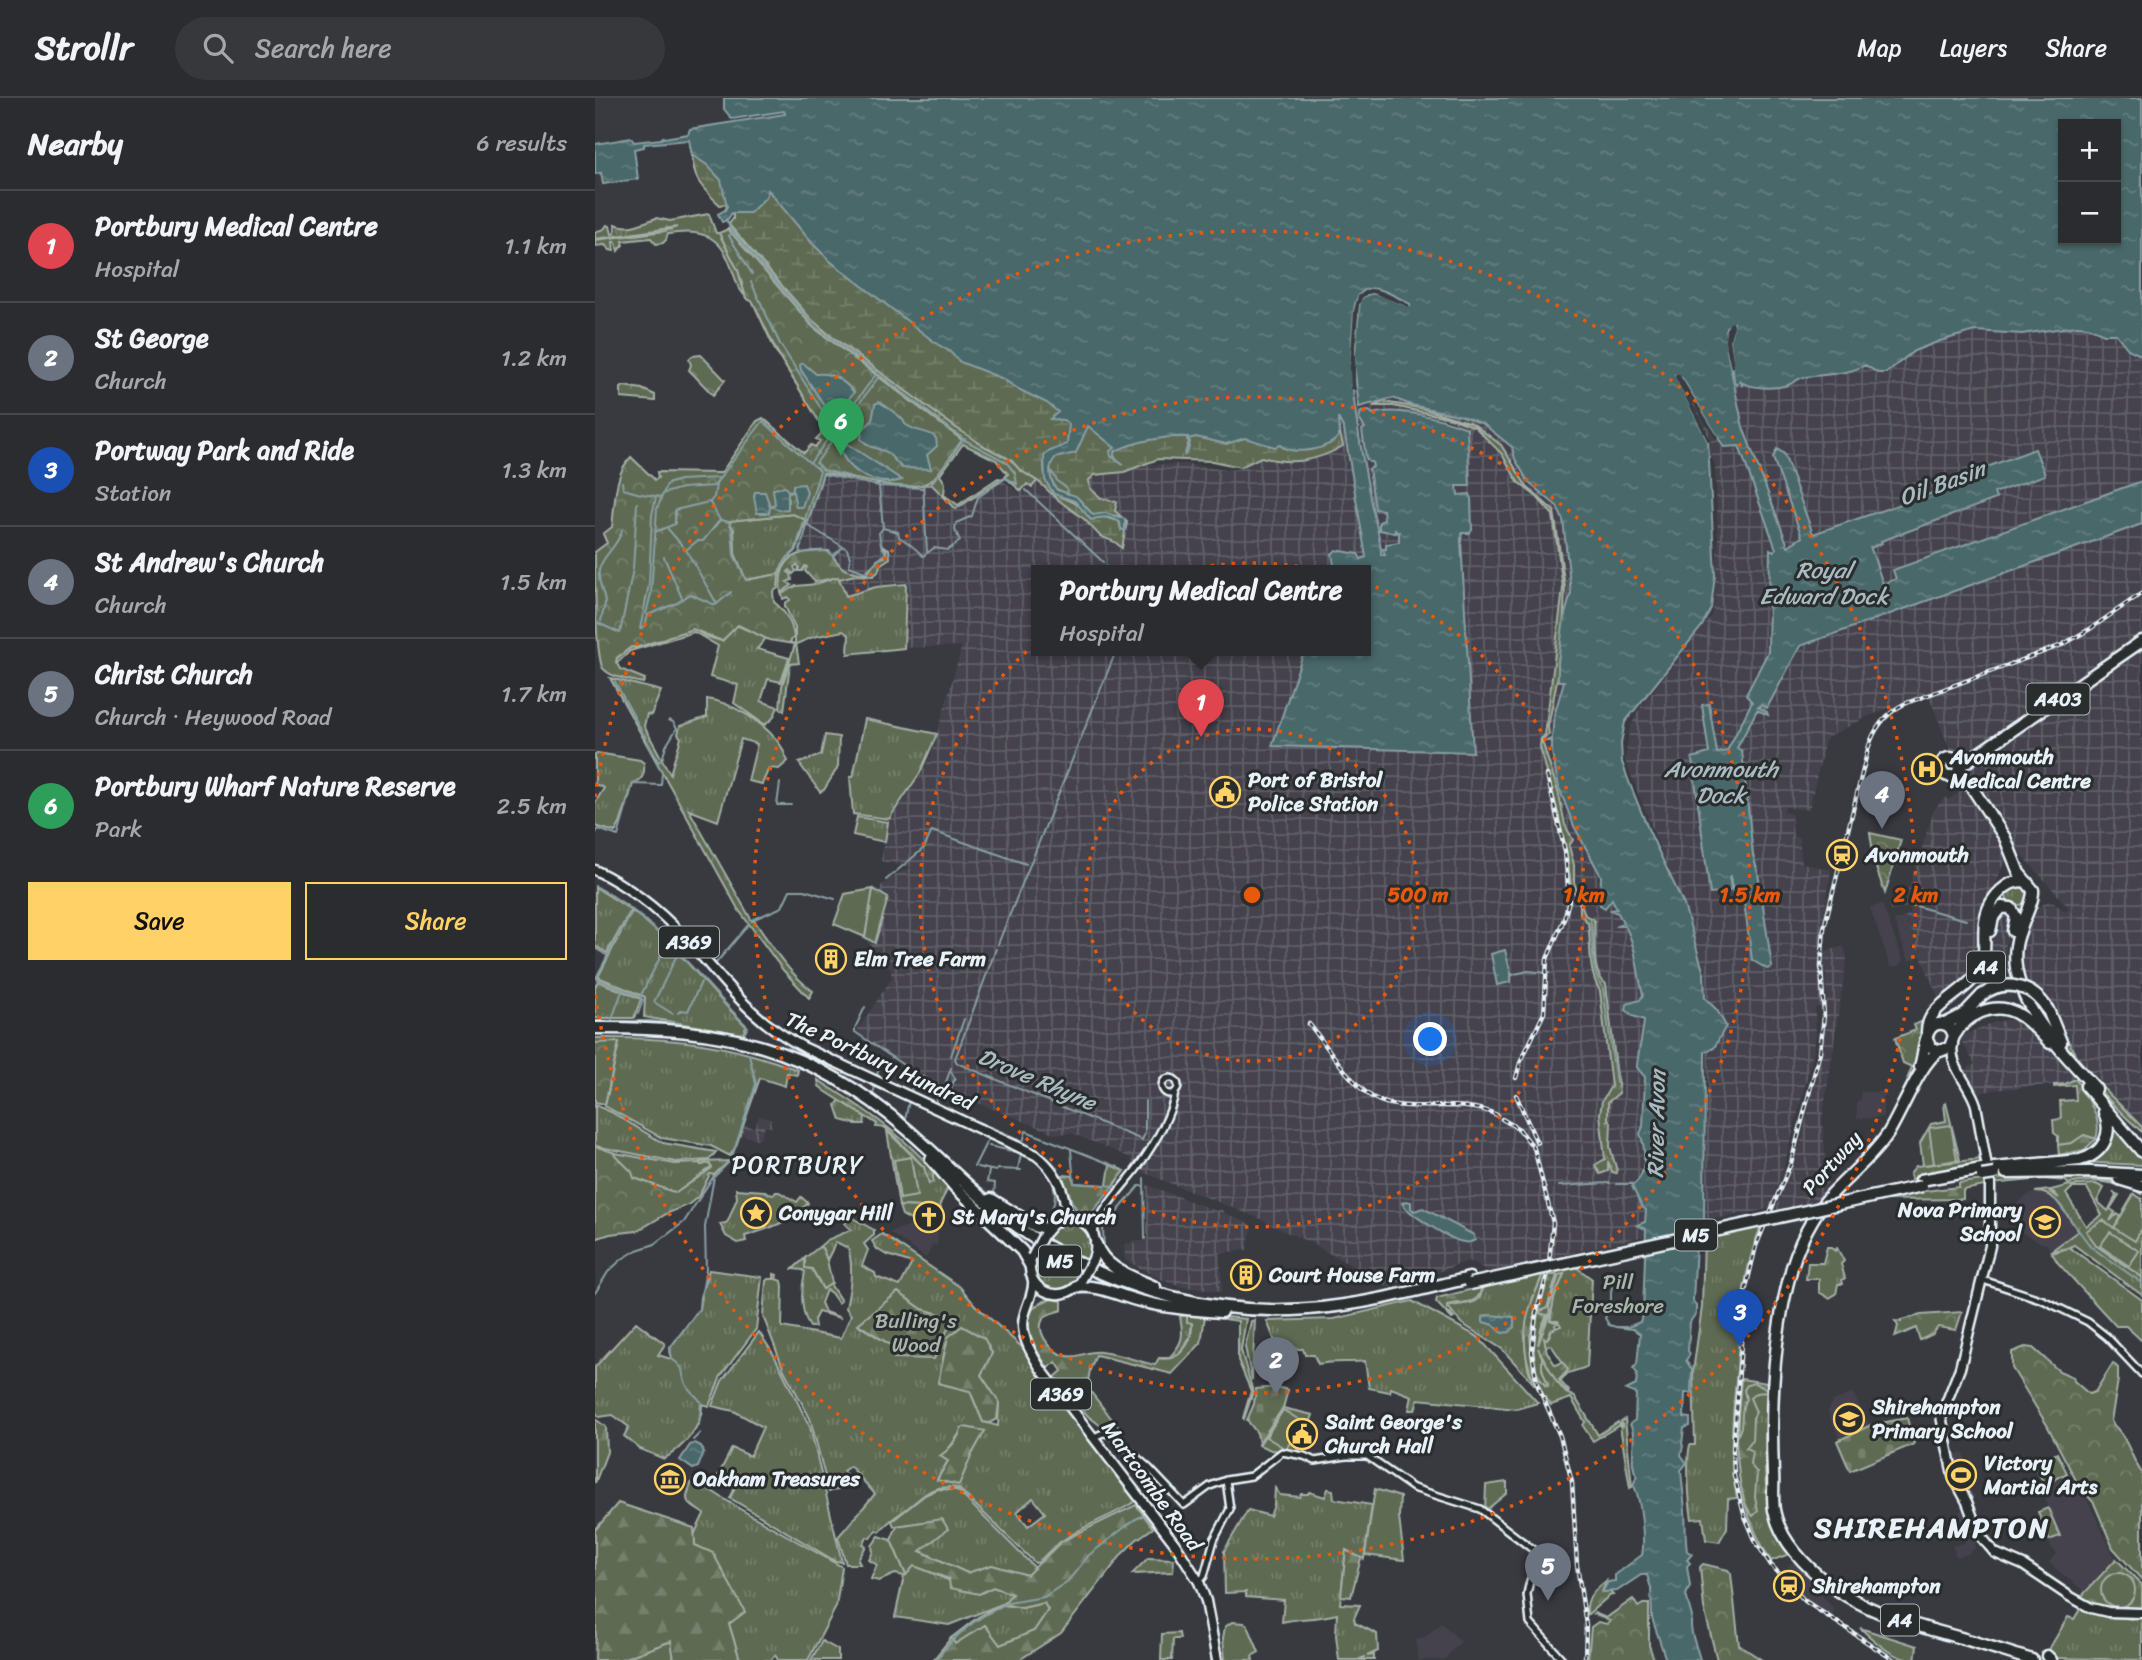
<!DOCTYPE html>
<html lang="en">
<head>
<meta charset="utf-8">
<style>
  body { margin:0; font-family:Sriracha,sans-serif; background:#37383c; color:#f1f3f6 }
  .controls { position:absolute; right:21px; top:21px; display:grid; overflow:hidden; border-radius:0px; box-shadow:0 2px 5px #0004 }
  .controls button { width:63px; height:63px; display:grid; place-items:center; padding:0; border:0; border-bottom:2px solid #47484c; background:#2b2c30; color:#f1f3f6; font:35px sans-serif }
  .you { position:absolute; left:836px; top:942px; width:24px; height:24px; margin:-18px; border:5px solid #fff; border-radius:50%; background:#1a73e8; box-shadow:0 0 0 10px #1a73e833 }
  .badge { display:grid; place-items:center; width:46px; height:46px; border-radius:50%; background:#ffd166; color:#fff; font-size:23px; font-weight:700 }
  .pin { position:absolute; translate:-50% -58px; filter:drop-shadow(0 2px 4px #0008) }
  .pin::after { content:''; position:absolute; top:37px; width:24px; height:21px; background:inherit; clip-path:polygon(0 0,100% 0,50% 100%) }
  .popup { position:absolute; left:436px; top:467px; width:340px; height:91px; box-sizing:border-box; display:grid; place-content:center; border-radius:0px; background:#2b2c30; filter:drop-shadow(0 2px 5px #0005); font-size:23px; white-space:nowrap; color:#a6a7ab }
  .popup b { font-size:26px; color:#f1f3f6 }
  .popup::after { content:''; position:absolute; left:50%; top:100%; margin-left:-14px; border:14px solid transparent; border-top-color:#2b2c30 }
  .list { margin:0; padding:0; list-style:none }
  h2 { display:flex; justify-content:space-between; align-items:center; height:91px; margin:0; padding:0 28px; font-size:30px }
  h2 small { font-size:23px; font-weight:400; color:#a6a7ab }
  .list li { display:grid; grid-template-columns:46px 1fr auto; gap:21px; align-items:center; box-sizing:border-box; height:112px; padding:0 28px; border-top:2px solid #47484c }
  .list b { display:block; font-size:26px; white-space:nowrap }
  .list p { margin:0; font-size:23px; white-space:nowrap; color:#a6a7ab }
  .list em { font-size:23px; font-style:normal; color:#a6a7ab }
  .actions { display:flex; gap:14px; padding:21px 28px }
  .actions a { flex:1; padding:16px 0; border:2px solid #ffd166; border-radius:0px; text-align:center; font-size:24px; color:#ffd166 }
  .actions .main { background:#ffd166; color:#111 }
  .icon { flex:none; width:38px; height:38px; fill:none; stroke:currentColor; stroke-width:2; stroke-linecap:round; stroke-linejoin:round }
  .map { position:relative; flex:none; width:1547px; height:1562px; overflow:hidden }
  header { display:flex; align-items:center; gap:42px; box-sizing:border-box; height:98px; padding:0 35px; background:#2b2c30; border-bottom:2px solid #47484c }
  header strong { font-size:33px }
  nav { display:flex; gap:38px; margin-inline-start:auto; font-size:24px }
  .search { width:490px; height:63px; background:#37383c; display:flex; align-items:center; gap:18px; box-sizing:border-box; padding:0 24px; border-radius:38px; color:#a6a7ab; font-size:26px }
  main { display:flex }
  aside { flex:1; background:#2b2c30 }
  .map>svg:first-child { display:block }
</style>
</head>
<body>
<header>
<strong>Strollr</strong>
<div class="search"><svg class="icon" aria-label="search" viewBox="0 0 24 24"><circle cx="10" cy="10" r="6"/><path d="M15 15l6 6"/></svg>Search here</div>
<nav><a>Map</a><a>Layers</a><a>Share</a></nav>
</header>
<main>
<aside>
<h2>Nearby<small>6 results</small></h2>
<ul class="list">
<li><span class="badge" style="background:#e0444e">1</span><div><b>Portbury Medical Centre</b><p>Hospital</p></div><em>1.1 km</em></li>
<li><span class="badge" style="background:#6b7280">2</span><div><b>St George</b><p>Church</p></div><em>1.2 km</em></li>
<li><span class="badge" style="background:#1a4fb4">3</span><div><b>Portway Park and Ride</b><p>Station</p></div><em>1.3 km</em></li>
<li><span class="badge" style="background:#6b7280">4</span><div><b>St Andrew's Church</b><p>Church</p></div><em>1.5 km</em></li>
<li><span class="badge" style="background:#6b7280">5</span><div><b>Christ Church</b><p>Church · Heywood Road</p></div><em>1.7 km</em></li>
<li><span class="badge" style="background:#2e9e5b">6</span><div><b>Portbury Wharf Nature Reserve</b><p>Park</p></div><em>2.5 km</em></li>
</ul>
<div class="actions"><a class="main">Save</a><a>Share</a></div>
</aside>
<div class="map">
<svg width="1547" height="1562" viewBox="0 0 1547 1562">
  <defs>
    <pattern id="industrial-grid" width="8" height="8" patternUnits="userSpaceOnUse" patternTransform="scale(1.75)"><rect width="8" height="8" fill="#44434d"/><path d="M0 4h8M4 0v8" fill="none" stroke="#5f5f67"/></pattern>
    <pattern id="grass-tufts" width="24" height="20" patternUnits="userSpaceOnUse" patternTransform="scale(1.75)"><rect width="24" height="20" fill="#5e6b52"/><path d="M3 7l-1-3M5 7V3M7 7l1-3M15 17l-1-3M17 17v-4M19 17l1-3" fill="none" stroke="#75816c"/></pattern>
    <pattern id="forest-firs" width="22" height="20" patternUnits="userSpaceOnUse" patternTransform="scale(1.75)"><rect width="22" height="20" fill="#5e6b52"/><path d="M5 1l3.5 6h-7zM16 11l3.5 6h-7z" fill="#75816c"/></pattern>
    <pattern id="wetland-marsh" width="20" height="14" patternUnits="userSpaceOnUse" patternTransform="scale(1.75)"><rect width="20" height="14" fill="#5e6b52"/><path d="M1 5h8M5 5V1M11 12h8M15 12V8" fill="none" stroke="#75816c"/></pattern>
    <pattern id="cemetery-stones" width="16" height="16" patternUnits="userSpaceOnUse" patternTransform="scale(1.75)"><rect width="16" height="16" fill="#5e6b52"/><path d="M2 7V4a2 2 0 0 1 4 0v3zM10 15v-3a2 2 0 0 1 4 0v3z" fill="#75816c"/></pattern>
    <pattern id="park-crowns" width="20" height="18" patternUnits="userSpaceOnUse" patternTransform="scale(1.75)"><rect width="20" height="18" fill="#5e6b52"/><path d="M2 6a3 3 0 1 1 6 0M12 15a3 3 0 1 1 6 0" fill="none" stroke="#75816c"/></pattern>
    <pattern id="water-ripples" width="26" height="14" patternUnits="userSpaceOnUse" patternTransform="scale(1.75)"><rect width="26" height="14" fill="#4a686b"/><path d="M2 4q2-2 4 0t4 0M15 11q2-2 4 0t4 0" fill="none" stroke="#647e81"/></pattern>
  </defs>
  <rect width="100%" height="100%" fill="#393a40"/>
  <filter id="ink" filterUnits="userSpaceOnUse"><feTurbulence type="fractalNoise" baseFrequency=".0143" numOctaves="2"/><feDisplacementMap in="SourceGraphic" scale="14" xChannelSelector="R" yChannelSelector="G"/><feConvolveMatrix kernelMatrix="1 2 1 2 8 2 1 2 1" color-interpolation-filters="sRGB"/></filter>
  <g filter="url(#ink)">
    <path fill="#44434d" d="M1287,806L1308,862L1307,866L1296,870L1275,810Z
      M1310,819L1326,858L1314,863L1299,823Z
      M1265,994H1291L1292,998L1288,999V1019L1262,1021V1003L1266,1002Z
      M1189,1078L1192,1084L1172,1128L1156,1172L1150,1204L1141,1329L1140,1360L1144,1393L1153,1424L1175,1464L1171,1465L1161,1448L1145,1410L1138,1380L1136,1342L1150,1183L1158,1148Z
      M1446,1093L1465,1106L1483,1134L1456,1153L1451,1145L1449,1146L1422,1132L1423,1114L1418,1109L1433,1097Z
      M316,1127L343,1135L342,1148L338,1146L331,1160L294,1134Z
      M1258,1295L1274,1327L1245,1340L1233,1315L1234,1311L1238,1303Z
      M1369,1355L1370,1362L1367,1363L1368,1374L1373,1382L1377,1381L1379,1388L1374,1390L1380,1399L1373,1402L1365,1390L1368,1388L1362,1376L1359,1356Z
      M1474,1376L1482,1391L1493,1403L1520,1460L1489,1493L1454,1465L1461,1455L1456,1449L1442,1414L1453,1409L1448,1390Z
      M1381,1407L1392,1433L1380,1437V1450L1373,1456L1361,1459L1357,1448L1370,1445L1364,1413Z
      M1202,1463L1211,1475L1229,1489L1225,1495L1239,1511L1236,1524L1192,1489L1174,1468L1177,1467L1192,1486L1209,1500L1203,1492L1189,1478L1188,1470L1194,1471L1193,1467Z
      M846,1525L866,1543L849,1562H824L821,1541L830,1539Z"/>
    <path fill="url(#industrial-grid)" fill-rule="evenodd" d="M783,192L815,205V208L763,212L759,264L771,301L776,306L797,301L816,307L865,318L887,327L916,349L918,358L933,385L950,397L965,414L973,460L971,464L975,500L969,575L959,618L956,653L964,690L976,723L1000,767L1005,787L1004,807L1012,810L1016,802L1024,814L1023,816L1028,824L1025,827L1029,829L1034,837L1040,855L1047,900L1031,906L1030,912L1039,919L1048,921L1046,953L1041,964L1042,970L1049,980L1048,1027L1045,1036L1048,1044L1046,1077L1037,1087L1051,1116L1048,1128L1051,1133L1050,1138L898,1173H893L878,1164H870L836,1177L797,1186L796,1190L716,1145L671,1125V1123L547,1074L545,1070L542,1073L537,1071V1061L527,1056L476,1035L460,1036L358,995L319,973L261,934L297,880L295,869L286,863L270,839L278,791L286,792V788L298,778L316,769L286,763L292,726L325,678L336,657L367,548L309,550L310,523L300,486L270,491L251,498L242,481L260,477L273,478L294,463V451L287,447L292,453L291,458L282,462L272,476L250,473L232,452L204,454L228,375L282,388L328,389V386H338L361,411L406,381L424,395L432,386L444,379L471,396L498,400L491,380L514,367L592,366L631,372L641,371L653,368L661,356L743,335L742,325L756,291L755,252L762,199ZM442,473H770V553H442Z
      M1241,206L1224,277L1244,275L1270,268L1284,276H1289L1315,256L1346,242L1381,234L1422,237L1476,229H1492L1506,236L1522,237L1534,253L1547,259V1029L1481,958L1465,927L1428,887L1424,875L1426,836L1438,811L1452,804L1459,805L1470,814L1474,810L1423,752L1376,683L1369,671L1377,665L1371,657H1361L1356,654L1333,596L1274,618L1235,638L1230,643L1214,712L1190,709L1189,714L1196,716L1198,739H1204L1207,765L1236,772L1224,853L1227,908L1220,910L1221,935L1218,957L1188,1072L1174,1111L1109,1123L1104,1107L1109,1100L1105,1095L1110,998L1112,997L1110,994L1113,990L1112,954L1122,946L1130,933L1126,921L1109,904L1089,811L1030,662L1034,633L1042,614L1116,518L1120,502L1123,440L1120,366L1113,352L1115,349L1081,281L1109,315L1129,349L1144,347L1148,357L1150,334L1130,244L1135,241L1139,269L1180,288L1188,289L1206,281L1222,278Z
      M1369,691L1406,742L1412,759L1383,820L1382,832L1385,839L1381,871L1363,891L1343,900L1310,818L1316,815L1315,808L1296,814L1294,808L1296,801L1309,805L1339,712L1350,699L1353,702Z
      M1403,816L1418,820L1411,846L1410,864L1414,885L1391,891L1388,880L1396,865L1397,829Z
      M1249,848L1252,859L1227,1024L1233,1083L1231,1092L1207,1123L1199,1125L1181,1111L1206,1043L1228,953L1232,902L1229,854Z
      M1411,922L1425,923L1441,933L1480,981L1470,986L1397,992L1379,997L1367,974L1380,966L1365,941L1366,938L1397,925Z
      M164,1018L179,1022H175L177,1029L170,1028L165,1040L161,1041L148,1038L149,1036L145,1034L148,1026L159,1030Z
      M552,1087L622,1113L626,1111L629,1113V1115L655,1126L654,1129L657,1130L652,1152L625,1155L627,1194L583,1188L563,1180L530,1162L529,1146L552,1142Z"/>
    <path fill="url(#grass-tufts)" stroke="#a3aea5" stroke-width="2" fill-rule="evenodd" d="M114,116L121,135H124L143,172L151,200L158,204L180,250L208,297L180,252L158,204C143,196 141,181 135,166C124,136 104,131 73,136L71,142L68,145L61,146L56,140L28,143V147L23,153L21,144H18L19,153L15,152L10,147L0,148V142L70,133L82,129L0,141V134L9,131L12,127L15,128L17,136L20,135V126C34,132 45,126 61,120L75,123Z
      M135,128L227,231L360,329L389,348L416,362L425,372L442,383L437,389L432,386L426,393L410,379L413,376L401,362L368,346L345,377L350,385L349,397L363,407L403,380L409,381H406L361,411L336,386L368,341L219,228L134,131Z
      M788,304L826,310L877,325L906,347L932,389L959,413L970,489L968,536L963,564L964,572L953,629L954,636L947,643L964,697L970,727L978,742L974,748L979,767V784L990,817L999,822C1001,840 995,875 1011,886L1024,995L1013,1004V1022L1016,1024L1015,1049L1022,1073L1021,1075L1017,1074L1013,1063V1073L1005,1076L1000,1067L1010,1061L1005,1016L1007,1003L1016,988L1005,893C992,871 997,850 993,825L985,816V807L976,788L972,756L961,707L945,649L946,641L950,637L968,490L958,417L942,399L923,384L907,356L880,329L856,320L798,308H778Z
      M199,416L212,422L201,453L191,462L184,476L151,482L140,456L139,437L133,423Z
      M243,478L251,498L281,489L311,486L309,550L253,556L254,537L248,533L218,539L201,546L204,565L195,566L189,613L185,610L187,588L200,546V530L190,508V505L195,502L193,499L188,501L187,496L201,488L222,486Z
      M141,527L171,540L162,551L194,560L186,584L173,581L166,603L183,609L178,620L170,627L139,605L143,587L115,579L123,548L99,534L35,553L21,566L20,564L22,560L36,549C47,551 57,542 68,542L72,539L98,530L110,538L127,543Z
      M15,580L66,593L56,617L52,616L49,628L75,676L86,640L83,636L85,628L112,619V601C136,604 172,626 186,648C189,653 190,658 193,663L184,671L174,670L167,686L153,683L162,646L146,641L123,723L94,712L157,823L159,822C176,847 193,875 218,893L214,900L188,872L143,811Z
      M270,621L342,636L325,675L294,721L258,716L255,679H258Z
      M230,637L244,639L243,669L229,692L225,694L204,665L226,657Z
      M2,655L45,662L49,665C50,674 48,683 38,685L25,726L20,734L0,728V705L9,690L0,686V656Z
      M262,719L293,724L290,744L258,737Z
      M1425,785L1434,793L1432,803C1422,811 1411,808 1410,794Z
      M0,789L36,812L12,855L0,848Z
      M37,813C82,846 112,891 151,928L148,936L49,919L50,899L3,879Z
      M3,883L46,901L39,920H0V889Z
      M1455,908L1481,958L1507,989L1547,1029V1034C1519,1009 1483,972 1467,939C1462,929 1459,918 1455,908Z
      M0,940C77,939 132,945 203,972L202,977L192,975L190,988L165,980L141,1048L135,1058L116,1048L67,1040L10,1008L24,945H0Z
      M1480,981L1494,998L1493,1000C1500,1014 1506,1025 1501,1041L1489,1037L1477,1045L1463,1047V1038L1459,1035L1458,1022L1466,1021L1465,1003L1481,1002L1480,987L1459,989V987L1470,986Z
      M245,1002L270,1019L269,1026H261L246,1022L241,1007Z
      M0,1007L16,1014L68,1045L121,1054L114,1062L81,1064L0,1048Z
      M1514,1023L1547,1057V1067L1485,1064L1496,1061Z
      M292,1033L329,1069L338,1083V1072L383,1117L353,1089C351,1097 345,1102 344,1110L304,1108Z
      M20,1055L80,1066L105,1065L106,1067L114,1065L117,1069L81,1095L39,1080L18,1056Z
      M1462,1078L1515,1083L1547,1092V1096C1525,1084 1497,1080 1473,1086L1471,1083L1447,1081L1397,1086V1081Z
      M1501,1086L1509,1090L1502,1103L1513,1113L1521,1098L1519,1095L1524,1097L1515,1111L1520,1114L1515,1123L1522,1116L1525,1119L1519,1130L1513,1128L1502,1148L1547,1179V1197L1479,1147L1474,1149L1547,1202V1243L1531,1228H1521L1463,1165L1457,1155L1473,1150L1456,1153L1483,1133C1472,1118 1462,1093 1440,1094L1454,1092L1456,1095L1464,1100L1456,1092L1475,1087L1477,1089L1482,1087ZM1477,1090H1492L1507,1117L1491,1128L1471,1096Z
      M141,1091L170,1093L178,1097L180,1094H184L202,1104L206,1099L213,1105C196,1124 173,1131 150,1138L151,1143L143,1145L131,1138L125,1126L131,1125L133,1123L142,1100Z
      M254,1118L279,1132V1137L269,1146L273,1152L267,1168L280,1175L281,1179L305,1188L317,1165L290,1156L282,1151L277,1143L287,1136L365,1189L380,1207L429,1251L456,1292L458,1290L526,1384L528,1383L542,1401L541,1403C506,1425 472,1431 444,1464L440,1465L363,1390C336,1387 333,1394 314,1409C302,1418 293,1423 284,1434L281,1432L275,1440L272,1439L268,1446L271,1448L263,1462L265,1466H251L243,1439L280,1396L255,1368L248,1373L251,1377L249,1379L251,1385L246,1390L234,1394L215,1320L189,1272L168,1218L171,1183L173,1181H179V1176L182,1177L181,1181L187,1183L188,1188L187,1229L246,1240L256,1217L251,1210C255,1191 259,1169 253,1150L241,1144L232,1162L227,1150L224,1149L232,1142L256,1132L250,1126ZM303,1194L327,1211L357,1220L296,1247L263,1227ZM351,1246L397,1255L386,1277L404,1304L403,1328L388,1324L375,1293L343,1285ZM389,1333L377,1356L342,1381L353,1363L345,1358L352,1353L365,1335ZM438,1400L450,1415L433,1428L422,1414Z
      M468,1124H479L493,1132L499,1151L492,1166L449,1142L454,1133Z
      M1166,1129C1147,1173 1145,1224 1142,1271C1138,1315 1133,1357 1142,1400L1133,1401L1132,1430L1124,1444L1111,1442L1108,1420L1097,1421C1094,1404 1091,1362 1095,1347H1100L1098,1274L1107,1209L1109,1141Z
      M1232,1149H1236L1240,1153L1242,1150L1249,1163L1246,1166L1250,1180L1247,1182L1248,1186H1243L1241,1196L1234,1200L1224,1194V1181H1211L1213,1165H1228Z
      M444,1155L486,1177C478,1192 469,1192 453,1192C440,1182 433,1170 444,1155Z
      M210,1160V1170L217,1171L228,1191L235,1186L246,1203L243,1205L236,1195L231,1192L226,1205L230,1214L246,1220L223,1214L219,1222L220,1229H215C205,1214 206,1191 210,1174L208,1172L198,1171Z
      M981,1169L997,1181L992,1269L973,1275L966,1283L964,1282L973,1272L956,1247L950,1248L949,1240L954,1239L957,1231L966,1228L963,1223H955L959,1200L969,1176L964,1177L954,1209L956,1213L947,1230L943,1249L961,1283L971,1295L980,1299L1003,1337L1023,1324L1028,1330L1026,1323L1030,1321L1037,1389L1035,1390L1025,1328H1023L998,1343L988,1328L990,1324L976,1300L956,1307L944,1291L941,1277L951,1287L946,1265L947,1259L942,1248L946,1230L952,1217L945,1216V1213L952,1210L962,1177L955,1178L954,1174Z
      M114,1172L167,1179L161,1231L126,1278L114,1308L107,1306C108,1329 88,1349 69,1361L45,1351L29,1338L34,1329L18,1317L4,1319L0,1313V1269L41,1224L70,1246L63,1257L76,1261L75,1250L104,1211L105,1199Z
      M948,1176L938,1200L930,1247L933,1271L940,1287L907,1251L866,1225L853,1209C869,1203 887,1211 887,1189Z
      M817,1203L883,1239L943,1305L921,1311L823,1301L820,1312H814L817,1298L796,1290L795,1294L774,1290L770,1263C754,1265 739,1263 723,1266L719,1257H710L708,1251H683L672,1223L739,1221Z
      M592,1216L597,1224L595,1239L582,1259L574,1263L564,1260H574C588,1245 589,1238 585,1219Z
      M164,1234L179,1257L215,1329L247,1464L240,1463L135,1400L140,1390L120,1384L137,1350L155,1358L168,1329L139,1313L117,1308L127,1283Z
      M1146,1281L1173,1285C1171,1343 1160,1405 1194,1456L1176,1463C1136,1399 1140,1352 1146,1281Z
      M1462,1355L1472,1375L1450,1387L1439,1367Z
      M98,1381L145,1411L247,1469L241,1509L213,1562H183L180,1557L176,1562H145L134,1526L100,1447L99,1437L109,1416C88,1402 89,1404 98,1381Z
      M680,1390L685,1397L705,1399L706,1396H713L714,1394L730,1399L733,1391L738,1392L739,1401L777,1407L769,1461L751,1453L745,1506L765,1507L759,1520L760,1525L782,1536L783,1553L772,1558L779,1557V1562H766L770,1559L763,1562H744L741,1537L742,1516C723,1521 706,1520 687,1524L689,1502L651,1499V1494L630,1495L629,1453L653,1412L675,1418L679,1407Z
      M343,1391L362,1392L440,1470L432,1477L397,1467L372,1475L324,1452L347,1422L302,1428H299L297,1423L330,1397Z
      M284,1438L296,1442L311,1477L319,1467L384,1496L398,1489L417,1496L408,1507L427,1510L449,1505L453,1512L439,1533L405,1547L390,1527L360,1546L356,1540L383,1519L407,1506L354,1527L300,1519L309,1478L300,1476L284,1483L276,1481L282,1467L274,1462L278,1454L277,1448Z
      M553,1460L579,1461L578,1474L537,1476Z
      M1487,1508L1514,1517L1537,1521L1538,1518H1547V1562L1460,1560L1453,1553L1473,1519L1479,1521Z
      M584,1535L585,1541H578L577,1562H566L567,1536Z
      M77,1543L79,1562H24Z
      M227,1543L243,1552V1562H216Z"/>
    <path fill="url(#forest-firs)" stroke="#a3aea5" stroke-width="2" d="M286,447L294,451L295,460L285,467L283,474L278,478L260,477L244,481L243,479L220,484L210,473L212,469L210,468L207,473H203L204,469L202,467L199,469L201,473L198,476L195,472L193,474L196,476L197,482L192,484L197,487L186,495C181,460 203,451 234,453C251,475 244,471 272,476L282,462L291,458V451Z
      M223,982C265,1008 305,1034 338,1072V1083L334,1086L329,1069L291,1030L281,1029L282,1026L230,993L224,988Z
      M1489,1037L1501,1041L1489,1052L1464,1057L1463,1047L1477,1045Z
      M1386,1061L1387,1066L1316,1081L1315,1075L1321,1068Z
      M515,1067L530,1073L496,1116C474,1118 474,1092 467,1077L478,1078L479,1085L512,1087Z
      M1390,1082V1088L1368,1092V1101L1287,1102C1313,1094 1336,1092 1364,1089V1085Z
      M224,1149L227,1150L232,1162L237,1185L228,1191L217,1171L210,1170V1160Z
      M952,1175L935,1238L940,1284C929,1264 927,1235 934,1213C937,1200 944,1188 948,1176Z
      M969,1176L959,1200L955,1222L963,1225L960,1227L961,1230L956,1232L952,1241L949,1240L952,1254L959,1265L961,1267L968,1264L973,1272L964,1282L974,1293L973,1295L961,1283L943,1250L947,1259V1271L953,1287L951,1288C923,1259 946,1211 954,1177H962L952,1210L945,1213L946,1216L952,1217L946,1230L943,1247L955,1215L954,1209L964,1177Z
      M886,1189C886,1208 866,1203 852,1207V1213L859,1220L857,1221L841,1204L842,1200Z
      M303,1194L327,1211L358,1220L339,1261L299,1260L296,1247L263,1226Z
      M458,1201L467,1203V1212C462,1214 455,1215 451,1218C437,1230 455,1253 468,1257C482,1262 492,1252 506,1254C524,1256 542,1263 560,1267L564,1260C584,1265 598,1245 597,1225L592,1224V1215L651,1221L646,1252L658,1294L649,1321L648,1320L656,1293L643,1262V1223L610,1218L606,1245L577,1276L501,1257L495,1272L492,1289L527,1334L523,1341L493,1318L460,1279L467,1273L461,1264L453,1270C438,1249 416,1208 458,1201Z
      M660,1222L657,1282L650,1249L656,1223Z
      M367,1228L389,1240L397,1255L386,1277L404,1304L402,1321L394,1325L388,1324L375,1293L343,1285L353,1239Z
      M1159,1285L1172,1291V1294L1161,1295L1155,1300L1161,1314L1158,1320L1157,1342L1151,1350L1157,1353L1155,1366L1162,1375L1160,1399L1163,1413L1158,1418C1144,1404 1142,1359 1141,1339C1151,1328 1143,1313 1151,1301L1149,1292L1152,1287Z
      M0,1321L11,1329L12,1354L0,1385Z
      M370,1329L390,1333L377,1356L364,1387L342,1382L353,1363L345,1358C354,1352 364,1341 366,1330Z
      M23,1405L99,1430L100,1447L118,1455L150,1514L134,1526L145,1562H79L76,1543L24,1562H0L2,1495L0,1484V1432Z
      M541,1407L558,1430L541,1442L528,1455L466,1535L424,1562H338L356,1540L360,1546L390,1527L405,1547L439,1533L453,1512L449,1505L427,1510L408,1506L417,1496L398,1489L384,1496L355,1490L354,1481L319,1468L311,1477L296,1442L302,1428L347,1421L353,1431L325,1453L372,1475L397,1467L432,1477L467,1443Z
      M751,1452L766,1460L756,1499L746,1498Z"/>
    <path fill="url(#wetland-marsh)" stroke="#a3aea5" stroke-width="2" fill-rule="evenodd" d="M95,43L155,83L743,336L745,335L748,348C721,364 696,367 666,359L646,369L617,363L563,361L529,374L500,377L494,382L495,390L506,400L522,404L520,413L532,424L527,450L520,444L505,438L489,421L462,401L444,384L425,372L416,362L389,348L360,329L236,238L216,221L136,129L134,126L138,121V116L130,106L125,107C97,81 100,79 95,43ZM449,366L455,371L456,381L461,391L483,400L498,417L523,418L530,421L526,431L524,423L509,419L495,421C480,391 450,411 449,366Z"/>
    <path fill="url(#cemetery-stones)" stroke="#a3aea5" stroke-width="2" d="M304,1108L346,1110L345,1125L338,1126L335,1131L330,1130L307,1117Z
      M682,1289L693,1292L688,1310L664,1345L662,1335L652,1322L659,1306L661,1291Z
      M1312,1320L1319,1346L1255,1373L1242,1343L1276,1327Z"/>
    <path fill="url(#park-crowns)" stroke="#a3aea5" stroke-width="2" d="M133,131L218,229L367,342C358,354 349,370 338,381C319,400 253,377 228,375L213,423L198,416L134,423L139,432L140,456L151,482L184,476L183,490L178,494L179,504C190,513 197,524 199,539L195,544L199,546L174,542L143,527L127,543L98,531L72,539L68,542C57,542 47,551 36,549L22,560L21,564L25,571L50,581L48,585C36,582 14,580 7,569C0,547 0,481 0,454L12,445L8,436L17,429C20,407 19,375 36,359L60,382L63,380L62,374L126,375L162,323L168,320L209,355L216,347L220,349L225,343L221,341L226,336V327L180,250L158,204L151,200L143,172L124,135Z
      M106,257L130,282L118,297L94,272L96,267L94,261L97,258Z
      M29,288L47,291L60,297V303L26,300V290Z
      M1275,735L1306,742L1290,795L1280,767Z
      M278,791L293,800L280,845L268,838Z
      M1328,923C1327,940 1328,967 1313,979L1317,969L1308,965L1300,940L1321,932L1319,927Z
      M24,944L10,1006L0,1004V945Z
      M1351,1005L1365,1062L1328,1067L1325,1045L1336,1026L1351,1023L1349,1006Z
      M0,1048L20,1055L19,1056L37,1074L39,1080L81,1095L117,1070L114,1065L106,1067L105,1064L134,1063L119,1077L115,1076L104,1098L93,1107L73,1115L42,1133L15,1136L0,1141Z
      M1539,1096L1547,1101V1179L1502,1148L1491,1133L1508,1122L1519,1130Z
      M1367,1214L1361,1232L1343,1229L1338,1236L1325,1242L1321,1230L1300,1239L1303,1228L1300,1223L1306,1224V1222L1326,1217Z
      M1430,1249L1438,1250L1464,1273L1478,1279L1479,1283L1494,1296L1500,1294L1518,1265L1523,1270V1282L1516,1323C1519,1329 1524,1331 1527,1337C1535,1349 1538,1363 1547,1375V1482L1518,1450L1499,1405L1484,1388L1452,1327L1417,1270V1254Z
      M688,1310L718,1317L703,1355L676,1352L664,1347Z
      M912,1384V1395L890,1413L891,1387Z
      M1521,1461L1547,1487V1514L1514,1513L1484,1501Z
      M1108,1466L1133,1472L1136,1476L1144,1547L1167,1562H1122L1109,1510L1105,1469Z
      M1011,1483L1007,1494H1015L1018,1497L1014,1498L992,1517C990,1500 999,1492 1011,1483Z
      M1038,1501L1043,1509L1048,1506H1054V1547L1059,1562H993L996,1529L1003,1524L1012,1526L1015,1523L998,1516L999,1515L1011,1520Z"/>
    <path fill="#5e6b52" stroke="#a3aea5" stroke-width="2" d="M278,791L270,839L239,826L250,796Z
      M1356,1027L1362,1062L1339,1066L1334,1030Z
      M316,1059L322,1098L305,1101L299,1062Z
      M1539,1096L1547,1101V1130L1540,1143L1519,1130Z
      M1515,1134L1544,1153L1534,1168L1505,1148Z
      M688,1312L708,1324L691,1351L671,1339Z
      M780,1391L805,1399L804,1419L809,1462L770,1457Z
      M1453,1410L1465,1438L1454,1442L1443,1414Z
      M1506 1492a17 17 0 1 1 34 0a17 17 0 1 1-34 0Z
      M637,1524L649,1525L653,1528L664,1554L657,1558L658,1562H630L628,1540L630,1529Z
      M1265,1530L1322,1548L1320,1562C1298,1562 1280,1543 1265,1530Z"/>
    <path fill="url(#water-ripples)" stroke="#899fa3" stroke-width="2" fill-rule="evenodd" d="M129,0H1547V258L1533,251L1521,236H1509L1493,229L1482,228L1427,236L1380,233L1345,243L1319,253L1291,275H1283L1270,267C1252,277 1230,276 1210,279C1202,280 1197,287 1189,288C1177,291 1157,290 1148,285L1147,287L1145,282L1142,287L1139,283L1135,241L1139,225L1131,229L1132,253L1148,329L1193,448L1207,439L1178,360L1182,351L1189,356L1218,436L1370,384L1376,375L1440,351L1450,377L1399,395L1401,401L1286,443L1287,445L1276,450L1275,448L1288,486L1301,481L1298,472L1547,383V426L1205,548L1172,610L1166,607L1163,609L1172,614L1173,617L1162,612L1142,650L1147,653L1158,757L1163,775L1177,869L1172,871L1157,862L1148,797H1138L1136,778L1134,779L1136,790L1133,794L1115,796L1097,660L1114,655L1107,607L1114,606L1122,655L1132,653L1157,604L1151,597L1173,554L1175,451L1179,453L1181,451L1144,348L1129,349L1087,280L1080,277L1113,344L1120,477L1116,510L1107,528L1030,624L1026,645L1027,664L1034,684L1054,733L1089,807L1109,876L1110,900L1122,912L1131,928L1119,950L1110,954L1109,1128L1105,1143L1101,1146L1098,1203L1101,1208V1215L1095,1224L1093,1253L1095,1256L1091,1262L1097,1272L1096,1295H1090L1089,1319L1095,1320V1328L1089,1330L1087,1346L1088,1348L1086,1357L1092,1365L1086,1372C1087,1386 1089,1399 1090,1413C1091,1427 1090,1441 1092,1453L1097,1456L1092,1462L1095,1465L1092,1468L1095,1488L1091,1497L1097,1519C1093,1533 1102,1548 1105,1562H1071L1057,1520L1056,1490L1052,1477H1046L1022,1493L1007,1494L1013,1484L1020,1483V1477L1047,1457C1050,1444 1046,1397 1038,1387L1042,1378C1032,1363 1044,1343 1035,1326L1040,1322L1041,1296L1031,1292L1041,1287L1042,1275L1038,1270L1042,1266L1045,1236L1038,1231L1020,1229H1033L1045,1224L1048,1214L1051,1131L1042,1127L1050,1124L1051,1112L1047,1109L1037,1088C1040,1085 1044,1082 1045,1079C1051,1069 1050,1046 1045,1036L1048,1028L1050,979C1047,975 1044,973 1042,969C1041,966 1049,930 1049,922L1038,918L1031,912L1032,906L1045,902L1048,897C1042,874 1042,850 1030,828H1022L1028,824L1023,815L1015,812L1022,811L1017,801L1010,810L1005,807L1006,778L979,728L964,690L957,654V643H951L957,641L959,618L969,583H963V564L969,520L976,495L968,422L962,408L934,385L920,361L917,349L888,326L867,318L816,307L798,300L764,309L759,265L765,202C780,186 799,206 815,208V206C803,200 783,186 770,192C758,198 759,215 758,226C752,289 765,342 775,400C778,417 787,443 786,457H790L788,451H791V446L804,444V434L801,435L800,430V435L784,432V424L789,422L788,412L780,411L774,371L778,369L777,364H774L771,360L767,332L770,330L764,321L766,314L774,313L778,316C801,308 849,321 872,330L875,388H862L863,397L875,396L876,399L877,432L875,435H867L866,442L878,654L677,648L709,553H770V473H738L739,467L737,456L741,452L763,456L766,461L771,459L749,331L743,320C743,325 745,334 744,337C738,351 697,359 685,347L680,349L650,340L631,346L601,339L593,341L595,344L593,353L589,358L594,343L592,342L593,339C570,338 539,343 519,354V358L528,367L516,358L515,353L520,350L493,328L481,355L460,360C452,370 455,383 462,392L481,398L498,417L511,415L530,421V433L526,431L525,424C515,418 506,418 496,422L480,403L459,396L450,382L449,358L453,354L472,346L474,326L468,322L455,321L463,314L452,305L425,292L406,280L365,264L354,253L342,246L235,163L216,144L173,92L171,99L155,115H137L132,122L127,124L123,116L130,112L132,108L126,82L112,67L97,57L94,42L49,46V49L39,51L43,81L8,86L6,75L0,76V46L36,40L39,44L66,41L68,39L69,40L93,36L95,31L190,16L189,13L137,21L129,11ZM1468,26H1521V142H1468Z
      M208,265L221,276C237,274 248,282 259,294L240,319L235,316L206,272L205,267Z
      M284,304C287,305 306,319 307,321C313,328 306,324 315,329C325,335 333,332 341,340L342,348L332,357L336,371L307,370L292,354L274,348L266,341L267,332L277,323L280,306Z
      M252,346L257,349L307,382C285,389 256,377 246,354L247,349Z
      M209,386L212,394L207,409H201L198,394H193V411L184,412L178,409H175L174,415H162L159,399L160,394H170L175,408L180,406L178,391L190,389L193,393L198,392V387Z
      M910,852L916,876H920L916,878V884L902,887L896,856Z
      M811,1103L816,1104V1110L819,1113L828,1110L879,1137L880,1142C876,1144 874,1145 869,1144C857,1143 812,1115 807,1105Z
      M892,1217L919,1219V1229L915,1234L907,1235L899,1227L888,1224V1219Z
      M100,1345L106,1348L109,1354L103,1369L98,1371L85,1362L95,1347Z"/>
    <path fill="#393a40" d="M774,191L783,192L815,207L814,209L778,195L772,196L767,200L764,207L760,248V292L756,291L755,269L759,213L763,198Z
      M1138,224L1139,228L1135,241L1139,269L1136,270L1149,330L1130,243L1131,231L1135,225Z
      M1084,276L1123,339L1120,341L1092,294L1116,343L1113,344L1080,279L1081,276Z"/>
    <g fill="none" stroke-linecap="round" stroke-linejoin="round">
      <path stroke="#899fa3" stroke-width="2" d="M138,134L134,138L157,176
        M156,184L185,246L239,331
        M455,371L463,384L472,390L473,396
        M27,384L28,391L46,396
        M284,389L288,429
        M431,392L508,464
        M70,395L87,390L119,388L168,323L215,365L282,275L219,228L136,132L131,121
        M47,396L66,399
        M61,399L57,417L54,486L45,531L50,528L53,517L82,505L95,496L120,507L122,506L91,452
        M115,404L119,399L121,387
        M126,422L134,424L137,431L139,457L151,482
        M212,427L252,451L255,460L254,468L270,474L291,455L286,447L284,435L288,430L303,434L304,439C313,444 320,450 328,458L339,450L353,452L365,443L360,432L361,425L377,418L383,399L411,380L422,386L420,375L411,364L368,341L285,277L221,365L228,372L254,378
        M73,431L91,452L102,443H108L125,422L115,405
        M60,434L80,426V412L114,404
        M247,450L238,458L231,453L204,455L228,376L284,388L328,390
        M332,454L328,387H335L368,341
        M69,459L87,500
        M184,473L192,460L200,453L225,373L217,366
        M122,506L136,494
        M51,516L56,495L62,411L72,386L85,382L125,380
        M0,521L2,510
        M6,523C7,517 9,512 10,506C10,495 2,485 4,472C7,457 23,449 27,432
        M1,534L0,526L3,525L25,535L38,471L42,405
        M20,584L63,663
        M67,662L71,648L82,630L78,624L74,622
        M185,685L182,707H196
        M0,737L3,731L23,738L38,686L66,687L67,674L62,665L65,663
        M291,782L329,750L337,733L431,766
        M0,788C64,821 103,880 153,929L149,936L151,939L166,944
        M1321,808L1371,822
        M995,821C1001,845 993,870 1008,890L1021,985
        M157,822L187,809L195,792H209L240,801
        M403,846L521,553
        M0,850L11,857
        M401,851L360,961L362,965L547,1042L550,1035V1003
        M121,865L154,826
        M920,876L933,873L954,875
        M1,880L35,815
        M1,880L45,899L48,902L43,916
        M46,897L72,846
        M270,909L260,930V934L320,975L345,988
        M83,915L86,912L93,913L106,884
        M78,916L59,904L82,857
        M17,921L27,893
        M0,923H56L93,927
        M230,954L248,963
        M356,958L369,921
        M265,971L327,1000
        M355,972L360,980L355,993L350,987L356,970
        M282,978L286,959
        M250,980L278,997L310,1024
        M316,994L320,975
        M278,997L280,988
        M340,1005L344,995
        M351,1011C384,1026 432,1039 457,1064C474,1080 472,1118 496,1116L519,1088
        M310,1022L314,1003
        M428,1044L431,1033L523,1069
        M394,1048L426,1055
        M476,1052L479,1085L521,1088
        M346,1056L395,1097
        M137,1059L161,986L154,956
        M379,1069L394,1039
        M382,1069L401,1073L403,1071L426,1072
        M423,1071L426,1056
        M394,1073L392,1084L400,1085L399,1098
        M549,1080L550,1141
        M1021,1086H1037
        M964,1088L1015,1085
        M1460,1101L1496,1149L1547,1185
        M440,1122L447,1124C463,1110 463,1094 454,1076
        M513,1158L509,1150L508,1131L544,1088H548
        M1019,1174L1020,1179L1016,1193V1210L1010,1220L1014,1227L1021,1229
        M0,1195L13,1174L27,1161L42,1152L60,1146L89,1124L118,1079
        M485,1196L498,1195
        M104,1327L106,1304C102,1298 94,1293 91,1286C84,1272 93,1273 77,1261L75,1250L104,1211L111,1172L110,1129L119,1079L134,1064
        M98,1342L105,1335
        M406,1508L413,1505L449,1499L473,1483L494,1457L539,1422L547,1418
        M341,1562C358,1539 378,1521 405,1509"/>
      <g stroke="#e8f1f8" stroke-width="10">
        <path id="minor" d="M567 988a8 8 0 1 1 16 0a8 8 0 1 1-16 0Z
          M499,1137C500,1116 531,1086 543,1069C558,1048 575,1021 580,995
          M1388,1182L1448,1202L1493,1224L1512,1239L1547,1276
          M499,1339L508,1335L515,1336L554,1370L589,1407L615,1388L631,1382L656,1378L687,1354L709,1358L720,1363L751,1358H772L818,1390L885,1411L941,1454L943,1465L935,1483L932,1496L935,1525L968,1562
          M604,1484L609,1478L619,1442L635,1411L631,1382"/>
      </g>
      <g stroke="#e8f1f8" stroke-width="13">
        <path id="major" d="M0,772C33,788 62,810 87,837C131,882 150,919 210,950L441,1057C455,1068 465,1082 469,1100C471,1109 469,1114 477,1120
          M1358,946C1353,968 1375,986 1381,1007L1395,1086V1148L1365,1270L1346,1318L1358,1378L1372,1404L1384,1436L1400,1455L1428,1467L1474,1498L1496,1510L1513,1514L1547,1515
          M451,1134C471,1104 511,1127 498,1161
          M436,1161C428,1191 465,1209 485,1185
          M438,1183C439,1194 433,1204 430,1215C423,1235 436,1255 446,1271L580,1446L604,1484L611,1503L622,1562"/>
      </g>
      <g stroke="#e8f1f8" stroke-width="15">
        <path id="highway" d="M1346 669a9 9 0 1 1 18 0a9 9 0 1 1-18 0Z
          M1364,669L1547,543
          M1364,670L1410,740L1424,775L1438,792C1439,806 1423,831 1421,848C1413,902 1468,954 1501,991
          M1416,810L1421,819L1418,833
          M1395,833L1398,820L1407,809L1415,810
          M1453,912L1466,944
          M1350,926L1368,917L1387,897
          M0,930C126,929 215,947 313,1032C358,1071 397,1116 450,1147C528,1193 622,1218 713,1211C767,1207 821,1193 874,1180
          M1332,935C1331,904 1376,896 1387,866C1392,850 1387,834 1391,818C1395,801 1413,779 1432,784
          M1359,938C1371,917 1398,903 1421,915C1435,922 1445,935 1455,945
          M1344,953C1325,964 1306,1016 1292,1037C1271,1068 1236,1089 1218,1121C1209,1136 1202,1152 1197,1169C1178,1235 1175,1306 1178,1375C1179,1387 1177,1399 1179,1412C1182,1427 1190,1442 1200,1454C1243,1507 1304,1523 1366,1540C1390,1547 1414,1555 1437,1562
          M1325,968C1330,956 1328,922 1348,926C1355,927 1357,932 1359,938L1355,949L1345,953L1336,949L1332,941
          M1491,988L1547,1054
          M336,1061L361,1090L427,1153L435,1167
          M1399,1070L1485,1062C1508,1056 1519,1036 1509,1014
          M1411,1075L1495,1074L1547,1077
          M1524,1081L1547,1088
          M1326,1082L1387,1071
          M396,1101L440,1128L447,1131L454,1129
          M501,1146C509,1171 538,1179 560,1189
          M482,1189C502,1186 525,1198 545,1203C572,1210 598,1212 626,1214
          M1452,1558L1456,1562"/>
      </g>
      <use href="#minor" stroke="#2a2d2e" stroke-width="5"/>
      <use href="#major" stroke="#2a2d2e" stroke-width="8"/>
      <use href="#highway" stroke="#2a2d2e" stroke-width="10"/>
      <g stroke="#e8f1f8" stroke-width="4.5">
        <path id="rail" d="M714,926C730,945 758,989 779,1000C810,1018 863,998 902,1017
          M921,980L925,965L949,915L952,861L969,821L974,803L970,753L952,677
          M921,997L942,1045
          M907,1021L924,1031L939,1050L958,1125L953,1174L941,1215L937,1254L942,1286L965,1338L977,1384L982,1467L991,1527L990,1562
          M1299,1562L1210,1503L1176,1467L1161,1444L1149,1416L1139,1378L1138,1352L1150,1194L1161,1148L1196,1065L1225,954L1229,918L1226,868L1229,830L1273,651C1279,630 1290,616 1309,606L1467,547L1495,531L1547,495"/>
      </g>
      <use href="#rail" stroke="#2a2d2e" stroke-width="2" stroke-dasharray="5" stroke-linecap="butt"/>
      <g stroke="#e8f1f8" stroke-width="13" stroke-linecap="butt">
        <path id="major-bridge" d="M437,1159L449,1136
          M486,1183L498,1161"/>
      </g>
      <g stroke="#e8f1f8" stroke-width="15" stroke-linecap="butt">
        <path id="highway-bridge" d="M1387,897C1410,880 1438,887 1453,912
          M1387,1078L1400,1076
          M875,1186L1327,1088"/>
      </g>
      <use href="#major-bridge" stroke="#2a2d2e" stroke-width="8"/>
      <use href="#highway-bridge" stroke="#2a2d2e" stroke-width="10"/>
    </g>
  </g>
  <g fill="none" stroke="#e8590c" stroke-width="3.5" stroke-dasharray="3.5 7">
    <circle cx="657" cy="797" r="166"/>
    <circle cx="657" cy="797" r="332"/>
    <circle cx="657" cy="797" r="498"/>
    <path d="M0 699A664 664 0 1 1 0 895"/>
  </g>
  <defs>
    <g id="hospital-ring" transform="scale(1.575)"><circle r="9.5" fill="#2a2d2e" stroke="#ffd166" stroke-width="1.5"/><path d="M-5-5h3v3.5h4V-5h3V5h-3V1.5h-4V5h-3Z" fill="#ffd166"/></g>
    <g id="civic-ring" transform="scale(1.575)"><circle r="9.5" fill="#2a2d2e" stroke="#ffd166" stroke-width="1.5"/><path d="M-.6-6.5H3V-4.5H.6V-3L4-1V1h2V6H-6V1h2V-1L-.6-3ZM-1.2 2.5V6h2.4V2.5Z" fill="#ffd166"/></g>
    <g id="station-ring" transform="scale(1.575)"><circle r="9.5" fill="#2a2d2e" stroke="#ffd166" stroke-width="1.5"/><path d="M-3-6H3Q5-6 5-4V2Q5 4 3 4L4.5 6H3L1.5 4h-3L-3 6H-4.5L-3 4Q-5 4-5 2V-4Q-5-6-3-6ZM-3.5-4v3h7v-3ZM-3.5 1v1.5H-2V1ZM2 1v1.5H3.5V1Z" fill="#ffd166"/></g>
    <g id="building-ring" transform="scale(1.575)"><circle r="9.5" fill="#2a2d2e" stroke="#ffd166" stroke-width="1.5"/><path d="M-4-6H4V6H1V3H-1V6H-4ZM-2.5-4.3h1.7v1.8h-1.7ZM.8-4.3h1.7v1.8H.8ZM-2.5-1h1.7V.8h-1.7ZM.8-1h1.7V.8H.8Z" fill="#ffd166"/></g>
    <g id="sight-ring" transform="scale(1.575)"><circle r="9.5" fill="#2a2d2e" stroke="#ffd166" stroke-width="1.5"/><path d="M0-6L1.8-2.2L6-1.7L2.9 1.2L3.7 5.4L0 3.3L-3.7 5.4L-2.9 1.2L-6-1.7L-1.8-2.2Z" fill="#ffd166"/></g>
    <g id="church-ring" transform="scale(1.575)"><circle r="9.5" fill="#2a2d2e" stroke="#ffd166" stroke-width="1.5"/><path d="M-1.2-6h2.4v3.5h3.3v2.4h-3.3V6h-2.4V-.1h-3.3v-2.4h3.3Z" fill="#ffd166"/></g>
    <g id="school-ring" transform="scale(1.575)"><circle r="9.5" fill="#2a2d2e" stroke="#ffd166" stroke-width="1.5"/><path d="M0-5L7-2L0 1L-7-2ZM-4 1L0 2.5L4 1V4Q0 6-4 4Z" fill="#ffd166"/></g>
    <g id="stadium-ring" transform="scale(1.575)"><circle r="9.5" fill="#2a2d2e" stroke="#ffd166" stroke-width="1.5"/><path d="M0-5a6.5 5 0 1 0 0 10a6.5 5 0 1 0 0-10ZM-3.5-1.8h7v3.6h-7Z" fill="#ffd166"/></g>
    <g id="museum-ring" transform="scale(1.575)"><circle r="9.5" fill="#2a2d2e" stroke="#ffd166" stroke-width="1.5"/><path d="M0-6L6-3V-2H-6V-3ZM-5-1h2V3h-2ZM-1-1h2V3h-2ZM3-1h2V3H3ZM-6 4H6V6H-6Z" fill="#ffd166"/></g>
  </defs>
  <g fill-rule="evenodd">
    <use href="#hospital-ring" x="1332" y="671"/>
    <use href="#civic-ring" x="630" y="694"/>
    <use href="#station-ring" x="1247" y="757"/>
    <use href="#building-ring" x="236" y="861"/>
    <use href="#sight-ring" x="161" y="1115"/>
    <use href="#church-ring" x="334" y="1119"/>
    <use href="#school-ring" x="1450" y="1124"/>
    <use href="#building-ring" x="651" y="1177"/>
    <use href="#school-ring" x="1254" y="1321"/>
    <use href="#civic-ring" x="707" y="1336"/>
    <use href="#stadium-ring" x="1366" y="1377"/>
    <use href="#museum-ring" x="75" y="1381"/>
    <use href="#station-ring" x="1194" y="1488"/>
  </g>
  <g text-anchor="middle" stroke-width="6" stroke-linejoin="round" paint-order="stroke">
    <g fill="#2a2d2e" stroke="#afb6bb" stroke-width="2">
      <rect x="1431.5" y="585.5" width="63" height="31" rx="5"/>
      <rect x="64" y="828.5" width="60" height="31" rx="5"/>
      <rect x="1372" y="853.5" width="38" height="31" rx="5"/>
      <rect x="1080" y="1121.5" width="42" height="31" rx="5"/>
      <rect x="444" y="1147.5" width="42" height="31" rx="5"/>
      <rect x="436" y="1280.5" width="60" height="31" rx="5"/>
      <rect x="1286" y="1506.5" width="38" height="31" rx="5"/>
    </g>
    <g font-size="19" font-weight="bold" fill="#e8f1f8">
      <text x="1463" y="608">A403</text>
      <text x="94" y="851">A369</text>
      <text x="1391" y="876">A4</text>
      <text x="1101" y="1144">M5</text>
      <text x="465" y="1170">M5</text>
      <text x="466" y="1303">A369</text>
      <text x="1305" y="1529">A4</text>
    </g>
    <g font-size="21" font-weight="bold" fill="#e8f1f8" stroke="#2a2d2e" text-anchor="start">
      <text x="1355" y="666">Avonmouth<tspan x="1355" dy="24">Medical Centre</tspan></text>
      <text x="653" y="689">Port of Bristol<tspan x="653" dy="24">Police Station</tspan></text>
      <text x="1270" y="764">Avonmouth</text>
      <text x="259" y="868">Elm Tree Farm</text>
      <text x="1427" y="1119" text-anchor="end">Nova Primary<tspan x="1427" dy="24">School</tspan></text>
      <text x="184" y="1122">Conygar Hill</text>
      <text x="357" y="1126">St Mary's Church</text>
      <text x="674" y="1184">Court House Farm</text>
      <text x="1277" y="1316">Shirehampton<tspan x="1277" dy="24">Primary School</tspan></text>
      <text x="730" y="1331">Saint George's<tspan x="730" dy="24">Church Hall</tspan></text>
      <text x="1389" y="1372">Victory<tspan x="1389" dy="24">Martial Arts</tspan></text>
      <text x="98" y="1388">Oakham Treasures</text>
      <text x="1217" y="1495">Shirehampton</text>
    </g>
    <g font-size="21" fill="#e8f1f8" stroke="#2a2d2e">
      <text transform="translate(285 963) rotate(25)" y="7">The Portbury Hundred</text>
      <text transform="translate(1237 1065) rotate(-48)" y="7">Portway</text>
      <text transform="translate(557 1388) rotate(54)" y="7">Martcombe Road</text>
    </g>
    <g font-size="21" fill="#aab5ad" stroke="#2a2d2e">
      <text x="1023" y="1191">Pill<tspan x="1023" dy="24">Foreshore</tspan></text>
      <text x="321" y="1230">Bulling's<tspan x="321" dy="24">Wood</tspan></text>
    </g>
    <g font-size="23" font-style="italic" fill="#a9bac0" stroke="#2a2d2e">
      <text transform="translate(1347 385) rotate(-20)" y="8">Oil Basin</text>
      <text x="1229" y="480">Royal<tspan x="1229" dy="26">Edward Dock</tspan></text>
      <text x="1126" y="679">Avonmouth<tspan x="1126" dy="26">Dock</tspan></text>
      <text transform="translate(442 981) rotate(23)" y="8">Drove Rhyne</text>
      <text transform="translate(1061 1026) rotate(-89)" y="8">River Avon</text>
    </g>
    <g font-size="24" letter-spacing="2" fill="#e8f1f8" stroke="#2a2d2e">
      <text x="203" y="1075">PORTBURY</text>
    </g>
    <g font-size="28" font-weight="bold" letter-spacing="2" fill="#e8f1f8" stroke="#2a2d2e">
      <text x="1337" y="1439">SHIREHAMPTON</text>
    </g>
  </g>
  <circle cx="657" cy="797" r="10" fill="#e8590c" stroke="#2a2d2e" stroke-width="3.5"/>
  <g font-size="21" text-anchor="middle" font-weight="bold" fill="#e8590c" stroke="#2a2d2e" stroke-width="6" stroke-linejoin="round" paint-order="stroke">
    <text x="823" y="804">500 m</text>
    <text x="989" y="804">1 km</text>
    <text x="1155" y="804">1.5 km</text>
    <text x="1321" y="804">2 km</text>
  </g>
</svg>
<div class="controls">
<button>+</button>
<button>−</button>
</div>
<div class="you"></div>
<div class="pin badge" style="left:606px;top:639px;background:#e0444e">1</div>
<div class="popup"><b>Portbury Medical Centre</b>Hospital</div>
<div class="pin badge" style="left:681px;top:1297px;background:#6b7280">2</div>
<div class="pin badge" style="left:1145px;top:1249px;background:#1a4fb4">3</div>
<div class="pin badge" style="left:1287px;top:731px;background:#6b7280">4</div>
<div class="pin badge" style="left:953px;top:1503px;background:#6b7280">5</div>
<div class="pin badge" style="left:246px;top:358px;background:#2e9e5b">6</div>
</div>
</main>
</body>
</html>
